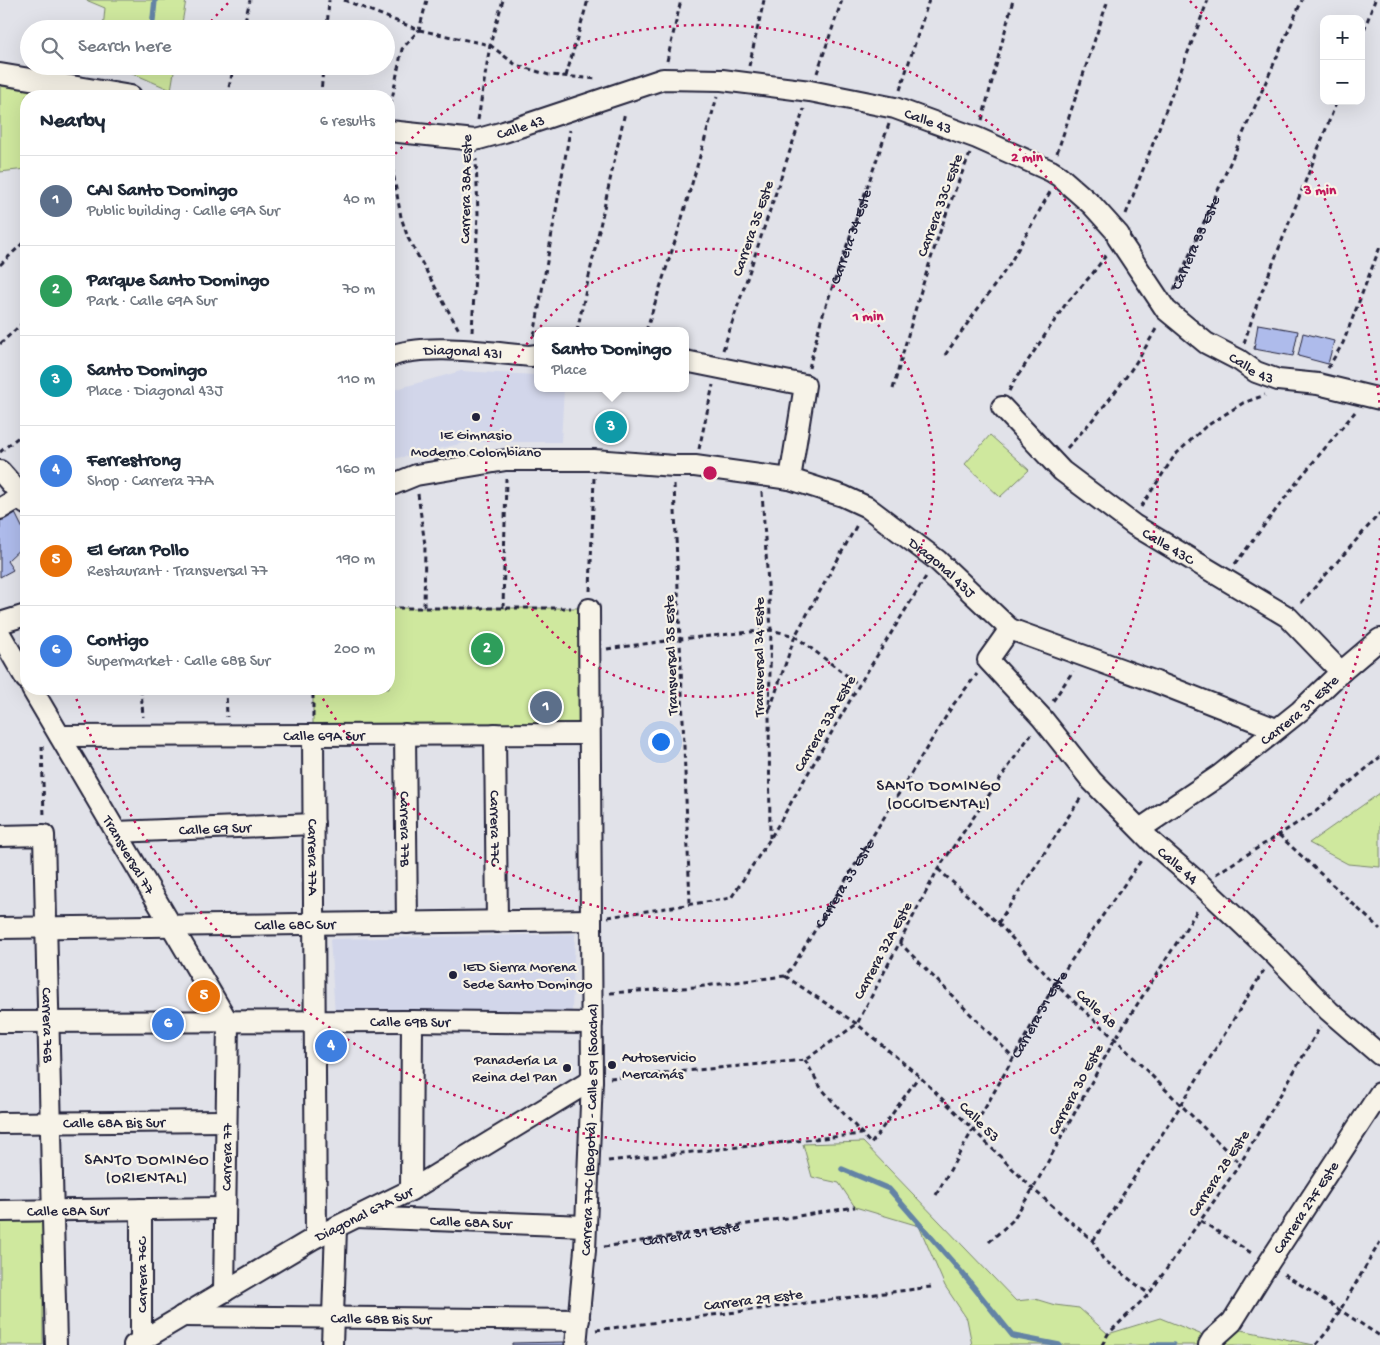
<!DOCTYPE html>
<html lang="en">
<head>
<meta charset="utf-8">
<style>
  body { margin:0; font-family:"Gochi Hand",sans-serif; background:#f6f6f7; color:#1f2937 }
  .controls { position:absolute; right:15px; top:15px; display:grid; overflow:hidden; border-radius:10px; box-shadow:0 5px 20px #0002 }
  .controls button { width:45px; height:45px; display:grid; place-items:center; padding:0; border:0; border-bottom:1px solid #e0e1e3; background:#fff; color:#1f2937; font:25px sans-serif }
  .you { position:absolute; left:660px; top:741px; width:18px; height:18px; margin:-12px; border:4px solid #fff; border-radius:50%; background:#1a73e8; box-shadow:0 0 0 8px #1a73e833 }
  .badge { display:grid; place-items:center; width:32px; height:32px; border-radius:50%; background:#111827; color:#fff; font-size:16px; font-weight:700 }
  .pin { position:absolute; translate:-50% -50%; border:2px solid #fff; box-shadow:0 1px 5px #0006 }
  .popup { position:absolute; left:534px; top:327px; width:155px; height:65px; box-sizing:border-box; display:grid; place-content:center; border-radius:10px; background:#fff; filter:drop-shadow(0 1px 4px #0005); font-size:16px; white-space:nowrap; color:#747a83 }
  .popup b { font-size:19px; color:#1f2937 }
  .popup::after { content:''; position:absolute; left:50%; top:100%; margin-left:-10px; border:10px solid transparent; border-top-color:#fff }
  .list { margin:0; padding:0; list-style:none }
  h2 { display:flex; justify-content:space-between; align-items:center; height:65px; margin:0; padding:0 20px; font-size:21px }
  h2 small { font-size:16px; font-weight:400; color:#747a83 }
  .list li { display:grid; grid-template-columns:32px 1fr auto; gap:15px; align-items:center; box-sizing:border-box; height:90px; padding:0 20px; border-top:1px solid #e0e1e3 }
  .list b { display:block; font-size:19px; white-space:nowrap }
  .list p { margin:0; font-size:16px; white-space:nowrap; color:#747a83 }
  .list em { font-size:16px; font-style:normal; color:#747a83 }
  .icon { flex:none; width:28px; height:28px; fill:none; stroke:currentColor; stroke-width:2; stroke-linecap:round; stroke-linejoin:round }
  .map { position:relative; flex:none; width:1380px; height:1345px; overflow:hidden }
  .search { position:absolute; background:#fff; box-shadow:0 5px 20px #0002; left:20px; top:20px; width:375px; height:55px; display:flex; align-items:center; gap:12px; box-sizing:border-box; padding:0 18px; border-radius:28px; color:#747a83; font-size:19px }
  .panel { position:absolute; background:#fff; box-shadow:0 5px 20px #0002; left:20px; top:90px; width:375px; height:605px; border-radius:20px }
  .map>svg:first-child { display:block }
</style>
</head>
<body>
<div class="map">
<svg width="1380" height="1345" viewBox="0 0 1380 1345">
  <rect width="100%" height="100%" fill="#e1e2e9"/>
  <filter id="ink" filterUnits="userSpaceOnUse"><feTurbulence type="fractalNoise" baseFrequency=".02" numOctaves="2"/><feDisplacementMap in="SourceGraphic" scale="10" xChannelSelector="R" yChannelSelector="G"/><feConvolveMatrix kernelMatrix="1 2 1 2 8 2 1 2 1" color-interpolation-filters="sRGB"/></filter>
  <g filter="url(#ink)">
    <path fill="#d2d6ea" d="M461,371L537,375V388H564L561,442H469L393,459L389,444V391Z
      M575,934L572,1011L335,1014L330,939Z"/>
    <path fill="#cfe89e" stroke="#78856c" d="M86,0H186L181,29H103L105,8Z
      M116,66H175L171,90Z
      M0,86L68,96H26V169L0,172Z
      M990,435L1029,470L1000,497L965,464Z
      M389,608H585V728H313V689H389Z
      M1380,793V867L1348,864L1309,843Z
      M863,1142L1016,1301L1035,1299L1055,1305L1079,1308L1108,1334L1160,1318L1205,1336H1217L1241,1330L1314,1345H972L967,1319L945,1286L919,1226L855,1207L839,1183L812,1177L803,1144Z
      M0,1221H43V1345H0Z"/>
    <g fill="none" stroke-linecap="round" stroke-linejoin="round">
      <path stroke="#6383a5" stroke-width="5.5" d="M152,29L155,0
        M842,1169L889,1189L963,1274L1013,1336L1059,1345
        M1153,1345H1173"/>
    </g>
    <path fill="#aebbeb" stroke="#22223b" d="M1258,324L1298,331L1293,356L1254,349Z
      M1303,333L1334,341L1328,364L1298,356Z
      M15,513L26,535V543L7,561L13,570L0,577V521Z
      M537,695H556V719H537Z
      M564,1342V1345H512V1343Z"/>
    <g fill="none" stroke-linecap="round" stroke-linejoin="round">
      <g stroke="#22223b" stroke-width="24">
        <g id="minor">
          <path d="M0,74L131,96"/>
          <path id="s6" d="M389,131L475,140L504,132L663,79L722,80L810,91L895,108L977,138L1051,171L1059,176L1092,205L1119,235L1118,238L1166,310L1206,343L1239,360L1256,372L1278,380L1318,384L1380,399"/>
          <path id="s7" d="M389,357C423,342 492,353 530,356L537,355"/>
          <path d="M685,361L805,385L790,479"/>
          <path id="s8" d="M1002,407L1062,471L1134,525L1288,617L1341,672"/>
          <path d="M0,471L22,496L26,504"/>
          <path id="s9" d="M389,486L416,475L506,460H594L674,466H695L790,479L843,496L867,507L937,560L1010,629L1156,682L1276,729"/>
          <path d="M0,509L22,496L26,495"/>
          <path d="M0,623L26,615"/>
          <path id="s10" d="M1010,629L988,660L1042,718L1092,781L1153,843L1200,884L1274,954L1329,1011L1380,1055"/>
          <path d="M0,634L26,679"/>
          <path id="s11" d="M32,689L228,1022"/>
          <path id="s12" d="M405,734L407,923"/>
          <path id="s13" d="M495,734L497,922"/>
          <path id="s14" d="M313,735L316,1237"/>
          <path id="s15" d="M60,736L589,734"/>
          <path id="s16" d="M1140,829L1220,775L1300,711L1341,672L1380,639"/>
          <path id="s17" d="M116,832L314,824"/>
          <path id="s18" d="M0,836L44,835L56,1345"/>
          <path id="s19" d="M0,928L591,920"/>
          <path id="s20" d="M0,1022L412,1021L592,1023"/>
          <path id="s21" d="M0,1123L226,1121"/>
          <path d="M411,1190L412,1021"/>
          <path d="M141,1209V1341"/>
          <path id="s22" d="M0,1211L225,1208"/>
          <path id="s23" d="M357,1217L585,1226"/>
          <path id="s24" d="M224,1292L228,1022"/>
          <path id="s25" d="M182,1316L579,1320"/>
          <path id="s26" d="M134,1345L316,1237L411,1190L592,1080"/>
          <path d="M332,1345L336,1228"/>
          <path id="s27" d="M576,1345L585,1250L592,1080L589,609"/>
          <path id="s28" d="M1209,1345L1212,1340L1232,1322L1268,1264L1380,1093"/>
        </g>
      </g>
      <g stroke="#22223b" stroke-width="3" stroke-dasharray="5 4" stroke-linecap="butt">
        <path d="M344,0L419,30L490,45L516,65L549,75L598,79"/>
        <path d="M243,29L250,0"/>
        <path d="M327,29L329,0"/>
        <path d="M1361,38L1375,0"/>
        <path d="M667,61L681,0"/>
        <path d="M749,66L764,0"/>
        <path d="M817,73L842,0"/>
        <path d="M566,76L588,0"/>
        <path d="M900,90L929,0"/>
        <path d="M227,96L234,66"/>
        <path d="M321,96L323,66"/>
        <path d="M389,114L402,49L419,30L427,0"/>
        <path d="M478,120L490,45L503,0"/>
        <path d="M982,120L1013,0"/>
        <path d="M389,150L401,217L408,238L459,330"/>
        <path d="M1057,153L1108,0"/>
        <path d="M1126,214L1208,0"/>
        <path d="M0,265L26,240"/>
        <path id="s1" d="M1174,290L1302,0"/>
        <path d="M577,331L625,112"/>
        <path d="M646,331L678,232L717,97"/>
        <path d="M472,332L478,214L476,159"/>
        <path d="M534,336L570,130"/>
        <path d="M1244,343L1257,304L1337,101"/>
        <path d="M0,344L26,320"/>
        <path d="M723,350L804,109"/>
        <path d="M945,355L1009,265L1050,192"/>
        <path id="s2" d="M809,368L821,320L889,124"/>
        <path d="M1328,368L1343,343L1380,247"/>
        <path d="M893,389C915,309 937,230 970,154"/>
        <path d="M1009,391L1013,383L1065,305L1093,273L1107,254"/>
        <path d="M1067,448C1102,411 1133,372 1157,327"/>
        <path d="M699,449L713,385"/>
        <path d="M0,452L26,431"/>
        <path d="M674,484L690,903"/>
        <path d="M762,492L771,630L769,712L770,838"/>
        <path d="M418,494L425,545L424,608"/>
        <path d="M1141,507L1175,455L1205,427L1243,403L1265,395"/>
        <path d="M1235,564L1300,478L1355,412"/>
        <path d="M590,591L594,478"/>
        <path d="M1301,603L1380,513"/>
        <path d="M389,608H571"/>
        <path d="M503,608L506,479"/>
        <path d="M607,649L680,639L771,630L795,636L859,685"/>
        <path d="M141,689L143,717"/>
        <path d="M226,689L227,717"/>
        <path d="M1053,701L1073,671"/>
        <path d="M770,709L795,636L858,523"/>
        <path d="M313,717V689"/>
        <path d="M42,746L44,817"/>
        <path d="M1279,835L1380,929"/>
        <path d="M938,869L998,923L1055,984L1115,1039L1240,1164"/>
        <path d="M1216,874L1315,812L1380,757"/>
        <path d="M608,917L731,898L770,839L859,685L927,575"/>
        <path d="M998,923L1082,796"/>
        <path d="M899,942L1013,1057"/>
        <path d="M785,976L857,1024L919,1076L1033,1189L1093,1241L1103,1259L1149,1294"/>
        <path id="s3" d="M610,993L696,987L785,976L793,966L953,705L977,674"/>
        <path d="M805,1060L821,1088L871,1144L919,1076"/>
        <path d="M610,1078L805,1060L857,1024L938,869L1031,734"/>
        <path d="M608,1161L861,1134"/>
        <path id="s4" d="M936,1195L1055,984L1142,859"/>
        <path d="M1201,1221L1253,1254"/>
        <path d="M1093,1241L1181,1105L1264,970"/>
        <path d="M989,1242L1012,1221L1033,1189L1115,1039L1199,908"/>
        <path id="s5" d="M604,1247L855,1207"/>
        <path d="M1284,1274L1380,1336"/>
        <path d="M596,1330L931,1287"/>
        <path d="M1102,1345L1108,1334L1149,1294L1240,1164L1320,1027"/>
        <path d="M1316,1345L1329,1329L1380,1242"/>
      </g>
      <use href="#minor" stroke="#f7f3e8" stroke-width="20"/>
    </g>
  </g>
  <g fill="none" stroke="#c2185b" stroke-width="2.5" stroke-dasharray="2.5 5">
    <circle cx="710" cy="473" r="224"/>
    <path d="M390 159A448 448 0 1 1 318 690"/>
    <path d="M1380 538A673 673 0 0 1 74 692M206 27A673 673 0 0 1 230 1M1190 1A673 673 0 0 1 1380 408"/>
  </g>
  <g fill="#22223b" stroke="#f7f3e8" stroke-width="2">
    <circle cx="476" cy="417" r="5"/>
    <circle cx="453" cy="975" r="5"/>
    <circle cx="612" cy="1065" r="5"/>
    <circle cx="567" cy="1068" r="5"/>
  </g>
  <g text-anchor="middle" stroke-width="4.5" stroke-linejoin="round" paint-order="stroke">
    <g font-size="15" fill="#22223b" stroke="#f7f3e8">
      <text dy="5" stroke="none"><textPath href="#s6" startOffset="554">Calle 43</textPath></text>
      <text dy="5" stroke="none"><textPath href="#s6" startOffset="134">Calle 43</textPath></text>
      <text transform="translate(465 189) rotate(-89)" y="5">Carrera 38A Este</text>
      <text transform="translate(939 205) rotate(-70)" y="5">Carrera 33C Este</text>
      <text transform="translate(752 228) rotate(-71)" y="5">Carrera 35 Este</text>
      <text dy="5" stroke="none"><textPath href="#s2" startOffset="138">Carrera 34 Este</textPath></text>
      <text dy="5" stroke="none"><textPath href="#s1" startOffset="52">Carrera 33 Este</textPath></text>
      <text dy="5" stroke="none"><textPath href="#s7" startOffset="75">Diagonal 43I</textPath></text>
      <text dy="5" stroke="none"><textPath href="#s6" startOffset="974">Calle 43</textPath></text>
      <text dy="5" stroke="none"><textPath href="#s8" startOffset="218">Calle 43C</textPath></text>
      <text dy="5" stroke="none"><textPath href="#s9" startOffset="584">Diagonal 43J</textPath></text>
      <text transform="translate(670 655) rotate(-92)" y="5">Transversal 35 Este</text>
      <text transform="translate(758 657) rotate(-90)" y="5">Transversal 34 Este</text>
      <text dy="5" stroke="none"><textPath href="#s16" startOffset="199">Carrera 31 Este</textPath></text>
      <text transform="translate(824 723) rotate(-60)" y="5">Carrera 33A Este</text>
      <text dy="5" stroke="none"><textPath href="#s15" startOffset="264">Calle 69A Sur</textPath></text>
      <text dy="5" stroke="none"><textPath href="#s17" startOffset="99">Calle 69 Sur</textPath></text>
      <text dy="5" stroke="none"><textPath href="#s13" startOffset="94">Carrera 77C</textPath></text>
      <text dy="5" stroke="none"><textPath href="#s12" startOffset="95">Carrera 77B</textPath></text>
      <text dy="5" stroke="none"><textPath href="#s11" startOffset="192">Transversal 77</textPath></text>
      <text dy="5" stroke="none"><textPath href="#s14" startOffset="122">Carrera 77A</textPath></text>
      <text dy="5" stroke="none"><textPath href="#s10" startOffset="318">Calle 44</textPath></text>
      <text dy="5" stroke="none"><textPath href="#s3" startOffset="286">Carrera 33 Este</textPath></text>
      <text dy="5" stroke="none"><textPath href="#s19" startOffset="295">Calle 68C Sur</textPath></text>
      <text transform="translate(882 950) rotate(-62)" y="5">Carrera 32A Este</text>
      <text transform="translate(1097 1008) rotate(43)" y="5">Calle 48</text>
      <text dy="5" stroke="none"><textPath href="#s4" startOffset="208">Carrera 31 Este</textPath></text>
      <text dy="5" stroke="none"><textPath href="#s20" startOffset="410">Calle 69B Sur</textPath></text>
      <text dy="5" stroke="none"><textPath href="#s18" startOffset="234">Carrera 76B</textPath></text>
      <text transform="translate(1075 1089) rotate(-62)" y="5">Carrera 30 Este</text>
      <text transform="translate(980 1121) rotate(45)" y="5">Calle 53</text>
      <text dy="5" stroke="none"><textPath href="#s21" startOffset="114">Calle 68A Bis Sur</textPath></text>
      <text dy="5" stroke="none"><textPath href="#s27" startOffset="216">Carrera 77C (Bogotá) - Calle 59 (Soacha)</textPath></text>
      <text dy="5" stroke="none"><textPath href="#s24" startOffset="135">Carrera 77</textPath></text>
      <text transform="translate(1218 1173) rotate(-57)" y="5">Carrera 28 Este</text>
      <text dy="5" stroke="none"><textPath href="#s28" startOffset="169">Carrera 27F Este</textPath></text>
      <text dy="5" stroke="none"><textPath href="#s22" startOffset="68">Calle 68A Sur</textPath></text>
      <text dy="5" stroke="none"><textPath href="#s26" startOffset="265">Diagonal 67A Sur</textPath></text>
      <text dy="5" stroke="none"><textPath href="#s23" startOffset="114">Calle 68A Sur</textPath></text>
      <text dy="5" stroke="none"><textPath href="#s5" startOffset="88">Carrera 31 Este</textPath></text>
      <text transform="translate(141 1275) rotate(-90)" y="5">Carrera 76C</text>
      <text transform="translate(753 1299) rotate(-7)" y="5">Carrera 29 Este</text>
      <text dy="5" stroke="none"><textPath href="#s25" startOffset="199">Calle 68B Bis Sur</textPath></text>
    </g>
    <g font-size="15" fill="#22223b" stroke="#f7f3e8" text-anchor="start">
      <text x="476" y="439" text-anchor="middle">IE Gimnasio<tspan x="476" dy="17">Moderno Colombiano</tspan></text>
      <text x="463" y="971">IED Sierra Morena<tspan x="463" dy="17">Sede Santo Domingo</tspan></text>
      <text x="622" y="1061">Autoservicio<tspan x="622" dy="17">Mercamás</tspan></text>
      <text x="557" y="1064" text-anchor="end">Panadería La<tspan x="557" dy="17">Reina del Pan</tspan></text>
    </g>
    <g font-size="16" letter-spacing="1" fill="#22223b" stroke="#f7f3e8">
      <text x="939" y="790">SANTO DOMINGO<tspan x="939" dy="18">(OCCIDENTAL)</tspan></text>
      <text x="147" y="1164">SANTO DOMINGO<tspan x="147" dy="18">(ORIENTAL)</tspan></text>
    </g>
  </g>
  <circle cx="710" cy="473" r="8" fill="#c2185b" stroke="#f7f3e8" stroke-width="2.5"/>
  <g font-size="15" text-anchor="middle" font-weight="bold" fill="#c2185b" stroke="#f7f3e8" stroke-width="4.5" stroke-linejoin="round" paint-order="stroke">
    <text x="1027" y="161">2 min</text>
    <text x="1320" y="194">3 min</text>
    <text x="868" y="320">1 min</text>
  </g>
</svg>
<div class="controls">
<button>+</button>
<button>−</button>
</div>
<div class="you"></div>
<div class="pin badge" style="left:546px;top:707px;background:#5c6f8a">1</div>
<div class="pin badge" style="left:487px;top:649px;background:#2e9e5b">2</div>
<div class="pin badge" style="left:611px;top:427px;background:#0f9aa8">3</div>
<div class="popup"><b>Santo Domingo</b>Place</div>
<div class="pin badge" style="left:331px;top:1046px;background:#3f7fe0">4</div>
<div class="pin badge" style="left:204px;top:996px;background:#e8710a">5</div>
<div class="pin badge" style="left:168px;top:1024px;background:#3f7fe0">6</div>
<div class="search"><svg class="icon" aria-label="search" viewBox="0 0 24 24"><circle cx="10" cy="10" r="6"/><path d="M15 15l6 6"/></svg>Search here</div>
<section class="panel">
<h2>Nearby<small>6 results</small></h2>
<ul class="list">
<li><span class="badge" style="background:#5c6f8a">1</span><div><b>CAI Santo Domingo</b><p>Public building · Calle 69A Sur</p></div><em>40 m</em></li>
<li><span class="badge" style="background:#2e9e5b">2</span><div><b>Parque Santo Domingo</b><p>Park · Calle 69A Sur</p></div><em>70 m</em></li>
<li><span class="badge" style="background:#0f9aa8">3</span><div><b>Santo Domingo</b><p>Place · Diagonal 43J</p></div><em>110 m</em></li>
<li><span class="badge" style="background:#3f7fe0">4</span><div><b>Ferrestrong</b><p>Shop · Carrera 77A</p></div><em>160 m</em></li>
<li><span class="badge" style="background:#e8710a">5</span><div><b>El Gran Pollo</b><p>Restaurant · Transversal 77</p></div><em>190 m</em></li>
<li><span class="badge" style="background:#3f7fe0">6</span><div><b>Contigo</b><p>Supermarket · Calle 68B Sur</p></div><em>200 m</em></li>
</ul>
</section>
</div>
</body>
</html>
